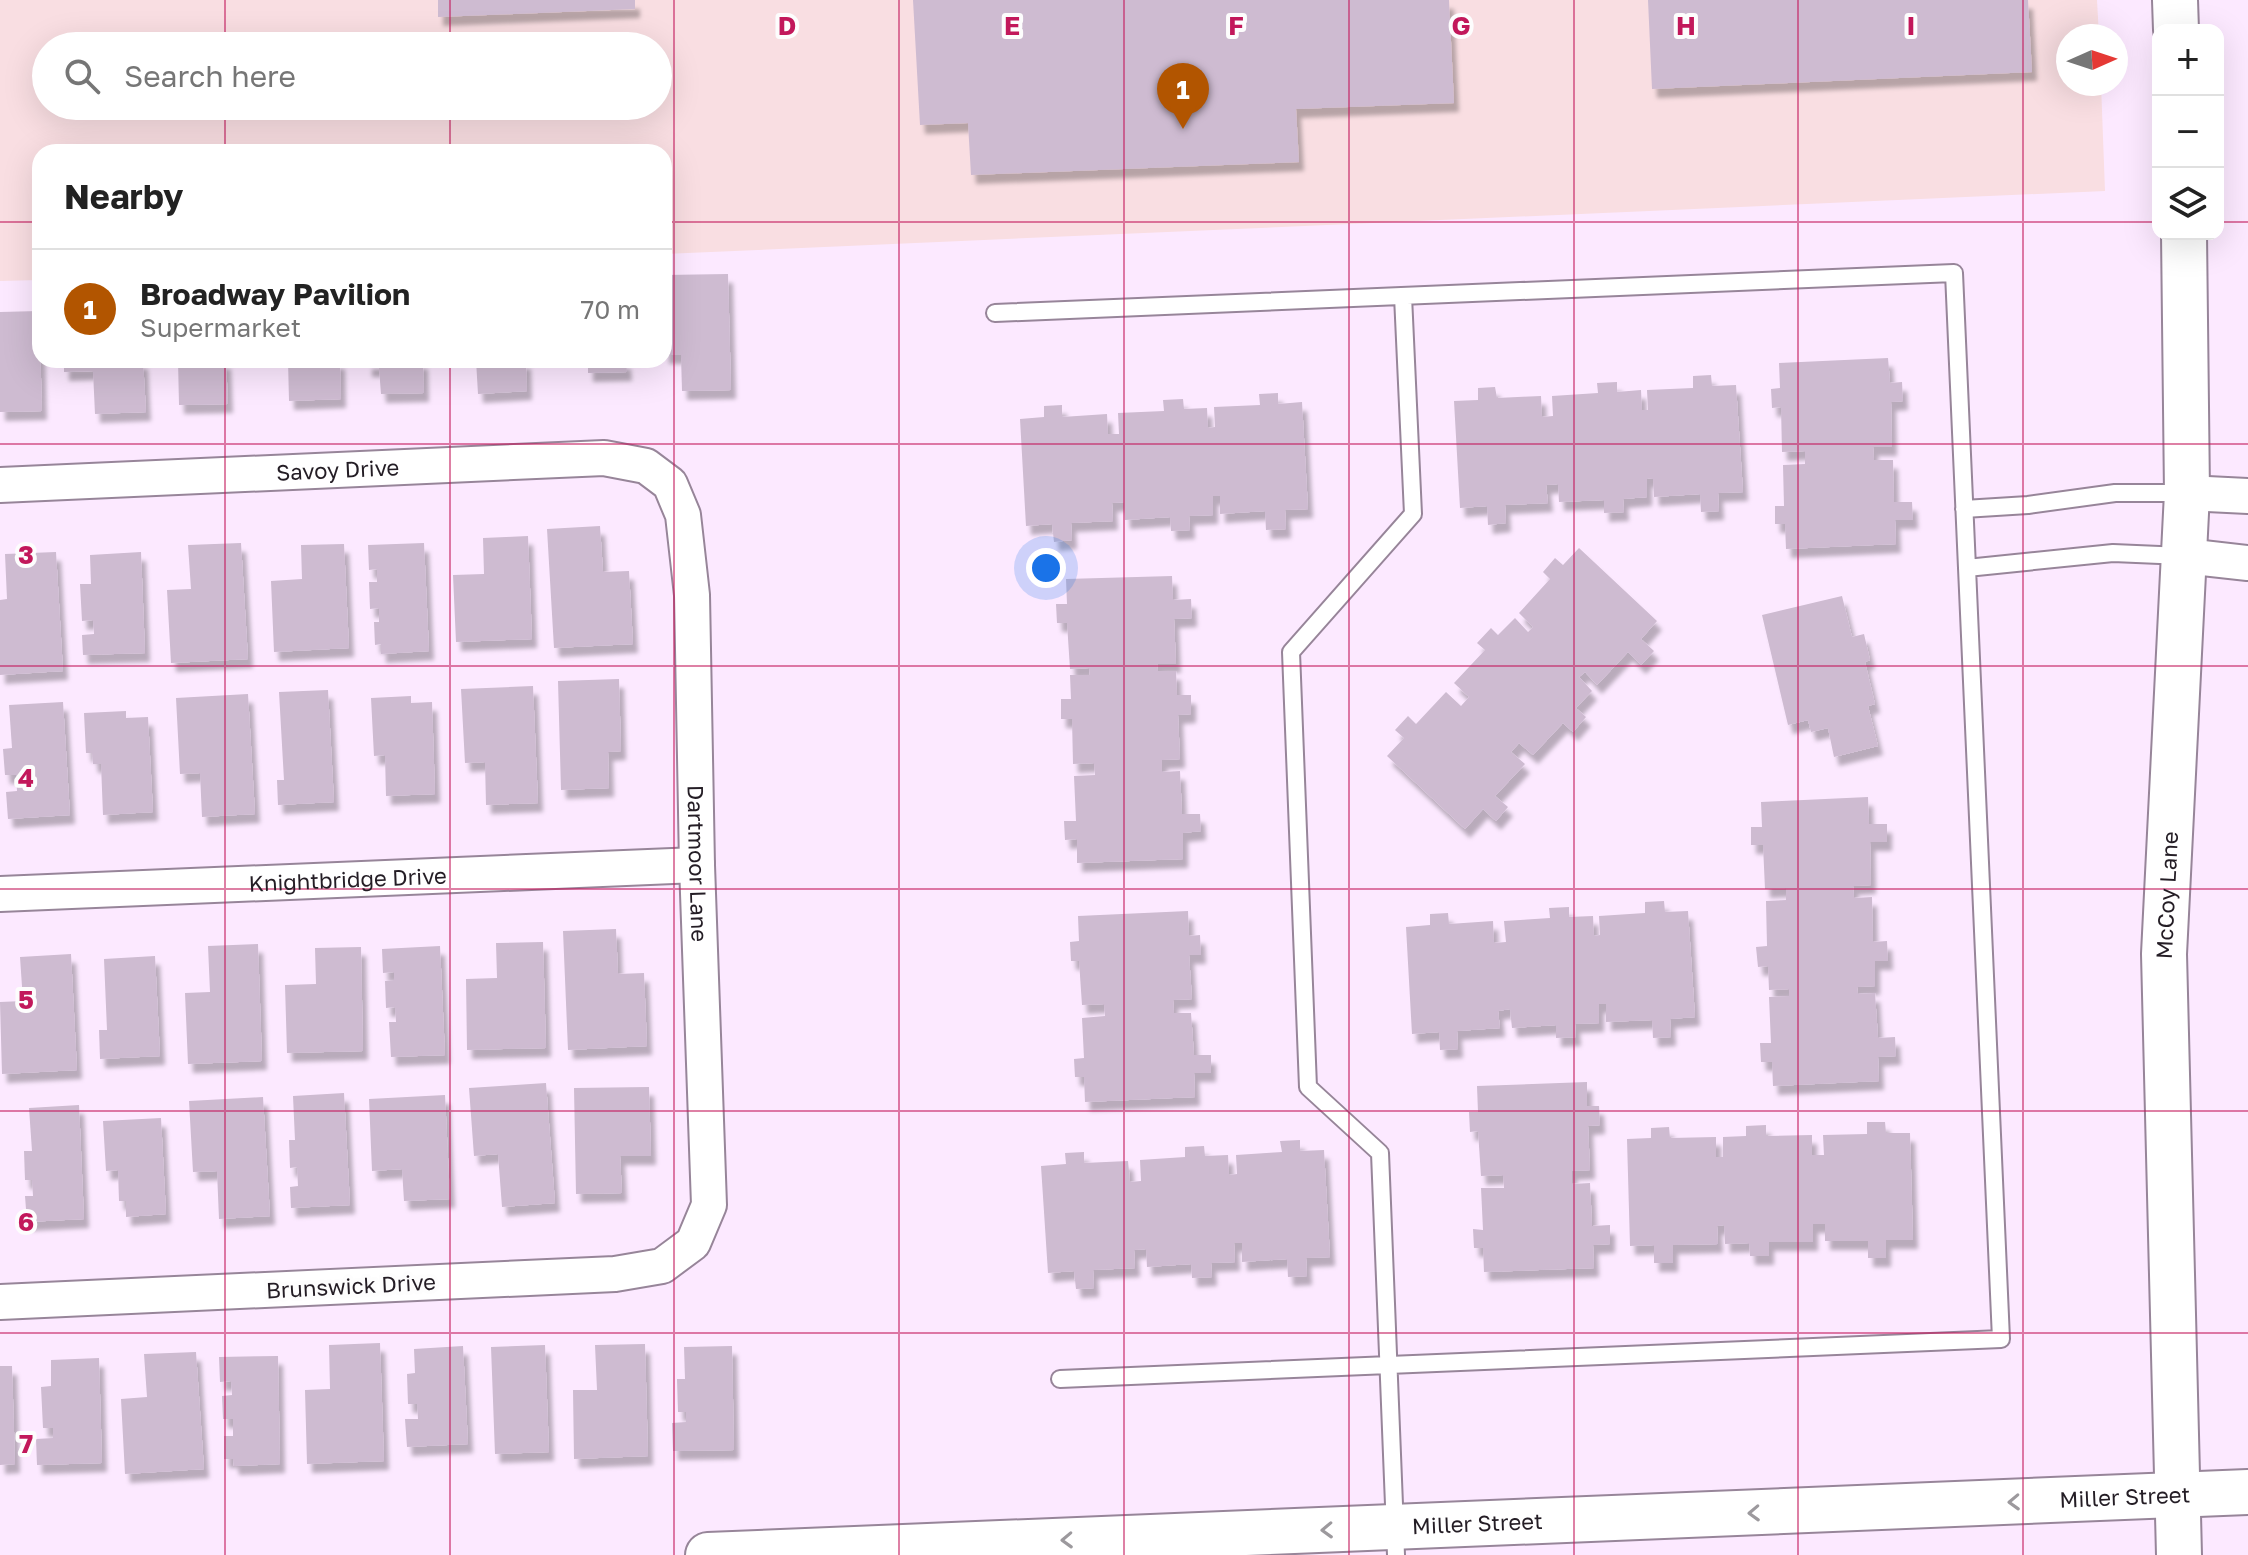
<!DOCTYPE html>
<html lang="en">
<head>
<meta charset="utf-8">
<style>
  body { margin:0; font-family:"Golos Text",sans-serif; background:#f6f6f6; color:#222 }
  .controls { position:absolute; right:24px; top:24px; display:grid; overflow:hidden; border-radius:16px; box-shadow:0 8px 32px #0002 }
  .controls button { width:72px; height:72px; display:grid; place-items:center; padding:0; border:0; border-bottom:2px solid #e0e0e0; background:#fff; color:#222; font:40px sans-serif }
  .compass { position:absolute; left:2056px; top:24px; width:72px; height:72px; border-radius:50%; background:#fff; box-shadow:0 8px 32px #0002; rotate:87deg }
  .you { position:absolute; left:1046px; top:568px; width:28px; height:28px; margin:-20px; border:6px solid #fff; border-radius:50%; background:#1a73e8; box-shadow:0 0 0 12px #1a73e833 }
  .badge { display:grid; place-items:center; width:52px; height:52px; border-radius:50%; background:#b25500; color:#fff; font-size:26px; font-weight:700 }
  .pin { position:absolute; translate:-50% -66px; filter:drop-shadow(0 2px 4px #0008) }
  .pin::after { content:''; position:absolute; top:42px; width:28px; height:24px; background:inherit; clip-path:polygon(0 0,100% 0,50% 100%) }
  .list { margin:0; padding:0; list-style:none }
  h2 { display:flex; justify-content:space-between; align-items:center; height:104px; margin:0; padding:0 32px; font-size:34px }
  h2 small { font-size:26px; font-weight:400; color:#767676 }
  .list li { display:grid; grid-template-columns:52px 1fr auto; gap:24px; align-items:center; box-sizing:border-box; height:120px; padding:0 32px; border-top:2px solid #e0e0e0 }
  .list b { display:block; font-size:30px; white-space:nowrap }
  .list p { margin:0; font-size:26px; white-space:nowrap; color:#767676 }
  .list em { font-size:26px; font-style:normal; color:#767676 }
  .icon { flex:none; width:44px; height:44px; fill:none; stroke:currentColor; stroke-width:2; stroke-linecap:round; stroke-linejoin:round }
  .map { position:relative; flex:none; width:2248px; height:1555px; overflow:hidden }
  .search { position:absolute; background:#fff; box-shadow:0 8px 32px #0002; left:32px; top:32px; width:640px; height:88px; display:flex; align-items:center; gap:20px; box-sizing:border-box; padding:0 28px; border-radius:44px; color:#767676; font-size:30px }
  .panel { position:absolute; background:#fff; box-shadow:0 8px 32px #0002; left:32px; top:144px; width:640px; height:224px; border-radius:24px }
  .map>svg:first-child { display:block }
</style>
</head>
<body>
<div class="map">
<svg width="2248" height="1555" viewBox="0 0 2248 1555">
  <defs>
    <filter id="shadow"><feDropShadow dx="5" dy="9" stdDeviation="2" flood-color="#0004"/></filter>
  </defs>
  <rect width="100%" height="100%" fill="#fce9ff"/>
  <path fill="#f9dee2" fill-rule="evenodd" d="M0,0H2097L2099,36H2068V84H2101L2105,191L664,254V152H40V280L0,281ZM46,46H658V106H46Z"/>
  <path fill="#cebbd1" filter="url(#shadow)" d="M438,0H635V9L438,17Z
    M913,0H1449L1454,103L1296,109L1299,162L971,175L968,123L920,125Z
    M1648,0H2028L2032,72L1652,89Z
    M728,274L731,390L682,391L681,355H664V275Z
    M39,311L42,411L0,412V312Z
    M1888,358L1890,383L1902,382L1903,401L1891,402L1892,447H1873L1874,460H1893L1894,502H1912L1913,520H1895L1896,544L1786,549L1785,524H1775V506H1784L1783,465L1805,464V451L1782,452L1781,407L1772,408L1771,389L1780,388L1779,363Z
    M64,360H143L146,412L95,414L93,371L64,372Z
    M178,360H226L228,404L179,405Z
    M288,360H340L341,399L289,401Z
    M367,360H423L424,393L381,394L379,368H367Z
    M476,360H526L527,391L478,394Z
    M588,360H626L627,372L588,373Z
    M1711,375L1712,386L1736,385L1743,492L1718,493L1719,511L1701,512L1700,494L1654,497L1653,479L1647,478V497L1623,499L1624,512L1604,513V500L1559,502L1558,484L1546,485L1548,503L1505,505L1506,523L1488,525L1487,506L1460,508L1454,401L1478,400V388L1495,387L1497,398L1541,396L1542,417L1553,416L1552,396L1598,393L1597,383L1617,382V392L1641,390L1642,410H1648L1647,390L1693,388V376Z
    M1278,393V404L1302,402L1308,509L1285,510L1286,529L1266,530L1265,511L1220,514V496H1213V515L1189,516L1190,530L1171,531L1170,517L1125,520L1124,502L1112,503L1113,521L1071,523L1072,540L1054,542L1052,524L1026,526L1020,419L1044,417V406L1062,405V417L1107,414L1108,434H1119L1118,413L1164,411L1163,400L1183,399L1184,409L1207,408L1208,428L1215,427L1214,407L1260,405L1259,394Z
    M600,526L603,572L629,571L633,644L554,648L547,529Z
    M528,536L532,639L456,642L453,575L484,574L483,538Z
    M241,543L248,659L171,663L167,590L191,589L188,545Z
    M424,543L429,651L381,654V644L375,645L374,622H379V608L370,609L369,582H377V569L369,570L368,545Z
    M344,544L349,648L274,652L271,581L302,579L301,545Z
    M1579,548L1657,621L1641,639L1654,651L1641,665L1628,652L1597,685L1585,672L1579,677L1592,691L1576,708L1586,717L1573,732L1563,723L1533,755L1519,743L1511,752L1525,764L1495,796L1508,807L1496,821L1483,809L1465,829L1387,756L1404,738L1395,730L1408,716L1416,724L1446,692L1461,706L1469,697L1454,683L1485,650L1477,643L1491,628L1498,635L1515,618L1528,632L1533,627L1519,613L1550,579L1543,572L1555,558L1563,565Z
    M56,552L63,671L0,675V600L7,599L5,554Z
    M141,552L145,653L83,655L82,635L94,634L93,620L82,621L80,584H91L90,555Z
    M1172,576L1173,600L1191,599L1192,618L1174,619L1176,664H1157L1158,671H1176L1177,695H1191V714L1178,715L1180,759L1162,760V772L1180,771L1182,814H1200L1201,831L1183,833V859L1077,863V839L1065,840L1064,821H1076L1074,776L1095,775L1094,763L1073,764L1072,719H1061V699H1071L1070,675H1090L1089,668L1070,669L1067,623H1057L1056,604H1067L1066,579Z
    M1842,596L1852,637L1864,634L1870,660L1865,662L1875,704L1868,706L1878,746L1834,757L1828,728L1811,732L1808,720L1788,725L1762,615Z
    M619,679L621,751L608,752L609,788L561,790L558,681Z
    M533,686L538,803L486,805L485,762L465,763L461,689Z
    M328,690L334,802L278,805L277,780H284L279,692Z
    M248,694L255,814L202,817L200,773L180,774L176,698Z
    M411,696V703L432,702L435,794L386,796L385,755L374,756L371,698Z
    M63,702L70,815L8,819L6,792L17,791L16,775H5L3,749L12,748L9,705Z
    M126,711V718L148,717L153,812L103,815L101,764H93L92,753H86L84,713Z
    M1868,797L1869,824H1887V842H1870L1871,885L1853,886L1854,898L1872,897L1873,942L1887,941L1888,961H1875V986L1857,987L1858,994L1875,993L1878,1038L1895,1037L1896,1056L1878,1057L1879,1081L1773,1086L1772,1062H1761L1760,1043H1771L1769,997L1789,996V989L1769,990L1768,966L1758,967L1756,947L1767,946L1766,901L1786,900V888L1765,889L1763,845H1751V827H1762L1761,802Z
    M1664,901L1665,912L1688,911L1695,1017L1670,1019L1671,1037L1653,1038L1652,1020L1606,1022V1004H1599V1023L1575,1024L1576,1037L1556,1038V1025L1512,1028L1510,1009L1498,1011L1500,1028L1457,1031L1458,1049L1440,1050L1439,1032L1412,1034L1406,927L1430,925V914L1448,913L1449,924L1493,921L1494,943L1506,942L1504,921L1550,918L1549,908L1569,907V917L1593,916L1594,936L1600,935L1599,916L1645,913V902Z
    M1188,911L1189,936L1200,935L1201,955H1189L1192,999L1173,1000L1174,1013H1191L1194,1055H1211V1073H1194L1195,1097L1085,1102L1084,1077H1075L1074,1059L1084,1058L1082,1018L1105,1016L1104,1004L1082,1005L1079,961H1071L1070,942L1079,941L1078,916Z
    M616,929L618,974L644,973L647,1046L568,1050L563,931Z
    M543,942L546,1048L467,1050L466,979L497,978L496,943Z
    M258,944L262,1061L188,1064L185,993L210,992L208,946Z
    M440,946L445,1055L391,1057L389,1022H396L395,1007L386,1008L385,981L394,980V972L383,973L382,949Z
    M361,947L363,1051L287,1053L285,985L316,984L315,948Z
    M71,954L77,1070L2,1074L0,1002L23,1001L20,957Z
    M155,956L160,1056L100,1059L99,1030H107L104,959Z
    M1587,1082V1106H1599L1600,1125L1588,1126L1590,1170L1572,1171V1184L1590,1183L1592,1226L1610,1225V1244L1593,1245L1594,1268L1484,1272L1483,1248H1474L1473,1229L1483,1230L1481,1188H1504L1503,1175L1481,1176L1478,1131L1470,1132L1469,1112H1478L1477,1086Z
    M546,1083L555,1203L502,1207L498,1154L474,1156L469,1088Z
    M649,1087L651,1156H620L622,1193L576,1194L574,1088Z
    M344,1093L350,1205L291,1208L290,1187L298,1186L297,1167L290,1168L289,1140H295L293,1096Z
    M445,1095L450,1199L404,1201L402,1169L372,1171L369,1099Z
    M263,1097L270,1216L219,1219L217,1171L193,1172L189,1101Z
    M79,1105L84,1219L27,1222L25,1196H33L32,1180H25L24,1151H32L29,1108Z
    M161,1118L166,1214L126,1217V1201H119L118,1170L106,1171L103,1121Z
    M1867,1122H1885L1886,1133H1910L1913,1240H1886V1258H1868V1241H1825V1224H1813V1242H1769V1256H1750L1749,1243L1725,1244L1724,1225L1717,1226L1718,1244L1673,1245V1263H1654V1245L1630,1246L1627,1139L1651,1138V1128L1669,1127L1670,1138L1716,1137V1157H1723V1137L1746,1136V1126L1766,1125V1136L1812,1135V1155H1824L1823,1135L1867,1134Z
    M1300,1140V1151L1324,1150L1330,1257L1306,1258L1307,1276L1288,1277L1287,1259L1242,1262V1243H1234L1235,1262L1211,1263L1212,1277L1192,1278L1191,1264L1147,1267L1146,1249L1134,1250L1135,1268L1093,1270L1094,1288L1076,1289L1074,1271L1048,1273L1041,1166L1066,1164L1065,1153L1084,1152V1163L1128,1161L1130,1182L1141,1181L1140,1160L1185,1157V1147L1204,1146L1205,1156L1228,1155L1229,1175L1237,1174L1236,1155L1282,1152L1280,1141Z
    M380,1343L384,1461L307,1464L305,1390L330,1389L329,1345Z
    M645,1344L648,1456L574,1459L573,1390H597L595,1345Z
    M545,1345L549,1452L495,1454L491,1347Z
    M463,1346L468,1444L407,1447L405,1419H418L417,1404H408L407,1374L415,1373L414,1349Z
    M732,1346L734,1450L673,1451L672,1423L686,1422V1412H678L677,1379H685L684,1347Z
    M196,1352L204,1469L125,1474L121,1399L147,1397L144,1354Z
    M278,1356L280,1464L234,1466L233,1459H224V1436H233V1419H223L222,1396L232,1395L231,1381L220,1382L219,1357Z
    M99,1358L102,1463L37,1465L36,1439L53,1438V1428H43L41,1387L51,1386V1360Z
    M0,1366H12L15,1464L0,1465Z"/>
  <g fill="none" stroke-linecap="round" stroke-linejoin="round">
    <g stroke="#978599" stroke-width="20">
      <path id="lane" d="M995,313L1954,273L2001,1339L1060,1379
        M1964,509L2028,505L2115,493H2186
        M1967,568L2113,553L2183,556
        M1396,1555L1380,1153L1308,1087L1291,652L1413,514L1403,296"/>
    </g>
    <g stroke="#978599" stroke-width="38">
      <g id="street">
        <path id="s1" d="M0,485L604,458L646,466L670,484L683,515L692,595L697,865L709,1205L693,1243L662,1266L615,1274L0,1302"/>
        <path d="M2187,493L2248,496"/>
        <path d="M2185,556L2248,563"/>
        <path id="s2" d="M0,894L697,865"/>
      </g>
    </g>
    <g stroke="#978599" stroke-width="48">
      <g id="secondary">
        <path d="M2175,0L2176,30"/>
        <path id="s3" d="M708,1555L2248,1492"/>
        <path id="s4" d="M2179,1555L2164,954L2187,493L2184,234"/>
      </g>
    </g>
    <use href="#lane" stroke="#fff" stroke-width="16"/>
    <use href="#street" stroke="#fff" stroke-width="34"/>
    <use href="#secondary" stroke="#fff" stroke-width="44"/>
  </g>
  <defs><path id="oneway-chevron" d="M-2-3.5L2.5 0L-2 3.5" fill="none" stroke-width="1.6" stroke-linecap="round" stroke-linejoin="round" transform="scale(2)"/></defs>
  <g stroke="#9c999d">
    <use href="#oneway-chevron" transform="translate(2014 1502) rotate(178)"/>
    <use href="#oneway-chevron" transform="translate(1754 1513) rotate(178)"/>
    <use href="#oneway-chevron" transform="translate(1327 1530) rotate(178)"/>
    <use href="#oneway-chevron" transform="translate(1067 1540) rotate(178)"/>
  </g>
  <path fill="none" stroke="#c2185b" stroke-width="2" stroke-opacity="0.55" d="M225,0V46M450,0V46M674,0V1555M899,0V1555M1124,0V1555M1349,0V1555M1574,0V1555M1798,0V1555M2023,0V1555M225,106V152M450,106V152M0,222H40M664,222H2158M2218,222H2248M225,360V1555M450,360V1555M0,444H2248M0,666H2248M0,889H2248M0,1111H2248M0,1333H2248"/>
  <g text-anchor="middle" stroke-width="8" stroke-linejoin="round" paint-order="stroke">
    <g font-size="22" fill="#241d25" stroke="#fdfdfd">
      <text dy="8" stroke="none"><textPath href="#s1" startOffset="338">Savoy Drive</textPath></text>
      <text dy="8" stroke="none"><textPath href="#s1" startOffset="1060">Dartmoor Lane</textPath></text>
      <text dy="8" stroke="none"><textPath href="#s2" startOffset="348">Knightbridge Drive</textPath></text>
      <text dy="8" stroke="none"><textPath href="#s4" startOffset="660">McCoy Lane</textPath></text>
      <text transform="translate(351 1286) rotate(-3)" y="8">Brunswick Drive</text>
      <text dy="8" stroke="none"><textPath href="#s3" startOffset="1418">Miller Street</textPath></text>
      <text dy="8" stroke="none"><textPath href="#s3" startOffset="770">Miller Street</textPath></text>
    </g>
  </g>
  <g font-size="26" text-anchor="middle" font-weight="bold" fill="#c2185b" stroke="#fdfdfd" stroke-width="8" stroke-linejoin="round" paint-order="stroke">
    <text x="787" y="35">D</text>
    <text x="1012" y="35">E</text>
    <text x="1236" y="35">F</text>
    <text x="1461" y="35">G</text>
    <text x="1686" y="35">H</text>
    <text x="1911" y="35">I</text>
    <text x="26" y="564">3</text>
    <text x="26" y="787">4</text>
    <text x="26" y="1009">5</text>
    <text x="26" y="1231">6</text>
    <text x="26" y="1453">7</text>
  </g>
</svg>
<div class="controls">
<button>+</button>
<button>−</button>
<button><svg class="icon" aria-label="layers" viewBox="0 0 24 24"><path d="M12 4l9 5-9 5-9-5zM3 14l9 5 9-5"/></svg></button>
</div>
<svg class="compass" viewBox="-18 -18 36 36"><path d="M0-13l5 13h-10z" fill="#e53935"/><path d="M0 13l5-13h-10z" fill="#767676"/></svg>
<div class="you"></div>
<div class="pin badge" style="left:1183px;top:129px">1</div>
<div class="search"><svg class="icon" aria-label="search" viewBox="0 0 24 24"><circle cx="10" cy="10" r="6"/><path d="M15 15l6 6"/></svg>Search here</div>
<section class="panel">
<h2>Nearby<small></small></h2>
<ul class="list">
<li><span class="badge">1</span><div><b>Broadway Pavilion</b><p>Supermarket</p></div><em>70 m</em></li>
</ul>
</section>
</div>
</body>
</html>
